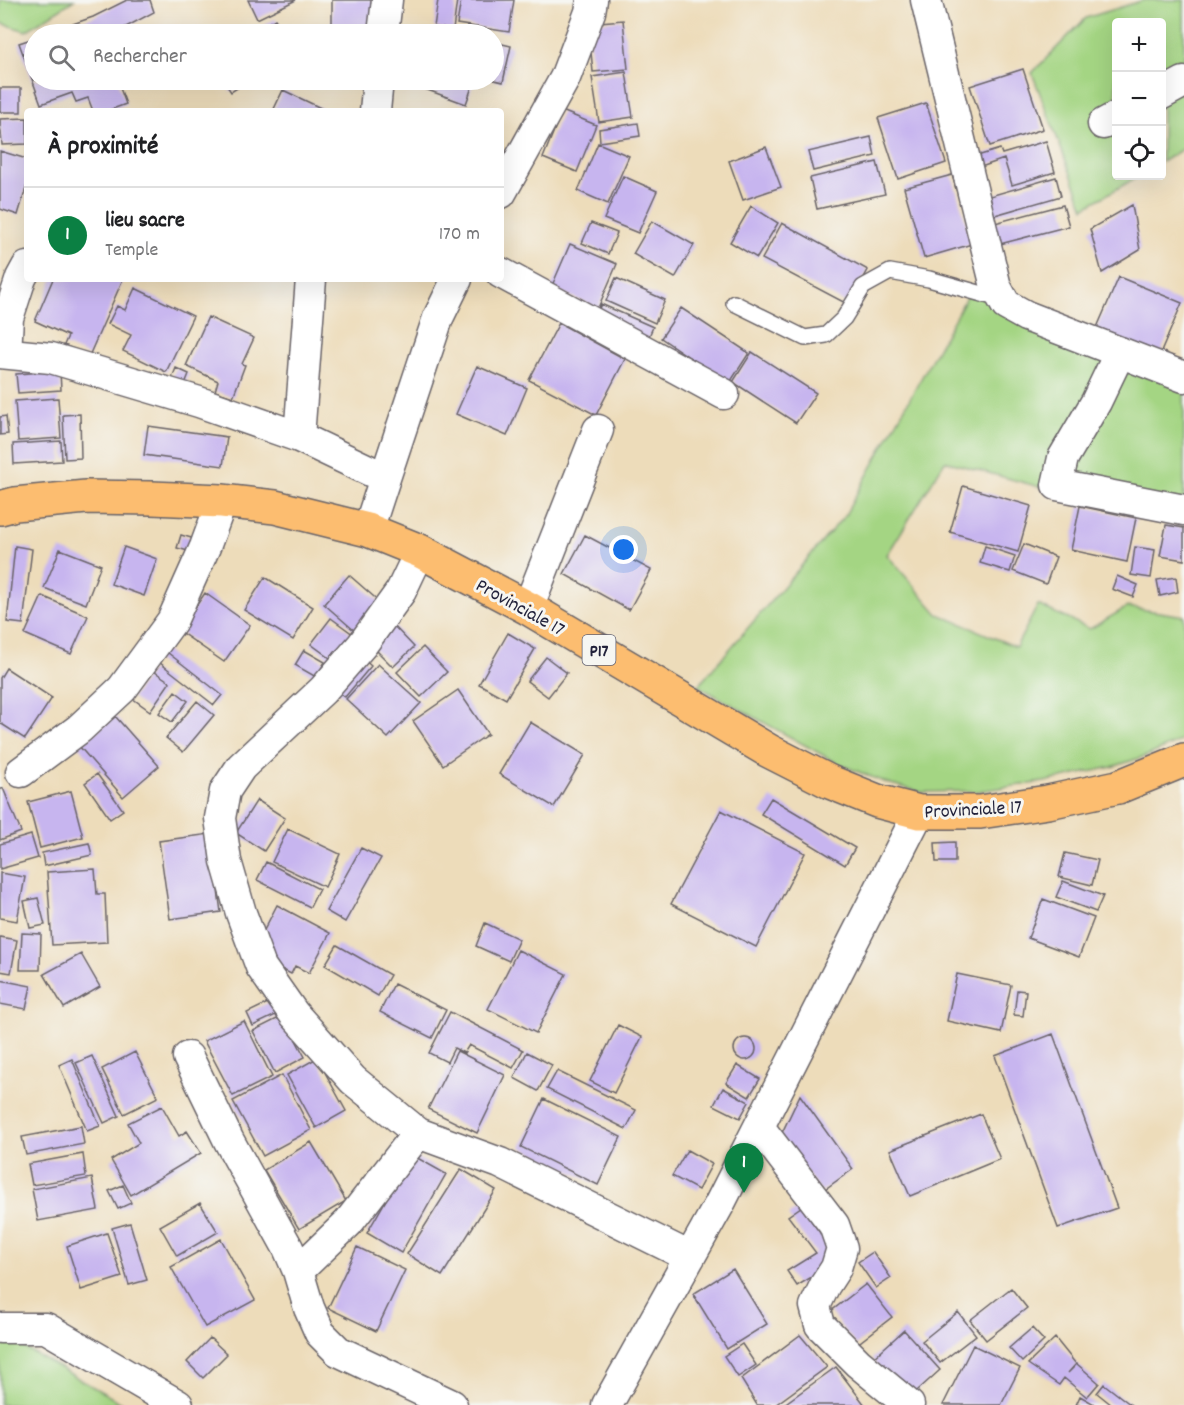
<!DOCTYPE html>
<html lang="fr">
<head>
<meta charset="utf-8">
<style>
  body { margin:0; font-family:Dekko,sans-serif; background:#f2f2f2; color:#202124 }
  .controls { position:absolute; right:18px; top:18px; display:grid; overflow:hidden; border-radius:6px; box-shadow:0 6px 24px #0002 }
  .controls button { width:54px; height:54px; display:grid; place-items:center; padding:0; border:0; border-bottom:2px solid #e0e0e0; background:#fff; color:#202124; font:30px sans-serif }
  .you { position:absolute; left:624px; top:550px; width:21px; height:21px; margin:-15px; border:4px solid #fff; border-radius:50%; background:#1a73e8; box-shadow:0 0 0 9px #1a73e833 }
  .badge { display:grid; place-items:center; width:39px; height:39px; border-radius:50%; background:#0b8043; color:#fff; font-size:20px; font-weight:700 }
  .pin { position:absolute; translate:-50% -50px; filter:drop-shadow(0 2px 3px #0008) }
  .pin::after { content:''; position:absolute; top:32px; width:21px; height:18px; background:inherit; clip-path:polygon(0 0,100% 0,50% 100%) }
  .list { margin:0; padding:0; list-style:none }
  h2 { display:flex; justify-content:space-between; align-items:center; height:78px; margin:0; padding:0 24px; font-size:26px }
  h2 small { font-size:20px; font-weight:400; color:#757577 }
  .list li { display:grid; grid-template-columns:39px 1fr auto; gap:18px; align-items:center; box-sizing:border-box; height:96px; padding:0 24px; border-top:2px solid #e0e0e0 }
  .list b { display:block; font-size:22px; white-space:nowrap }
  .list p { margin:0; font-size:20px; white-space:nowrap; color:#757577 }
  .list em { font-size:20px; font-style:normal; color:#757577 }
  .icon { flex:none; width:33px; height:33px; fill:none; stroke:currentColor; stroke-width:2; stroke-linecap:round; stroke-linejoin:round }
  .map { position:relative; flex:none; width:1184px; height:1405px; overflow:hidden }
  .search { position:absolute; background:#fff; box-shadow:0 6px 24px #0002; left:24px; top:24px; width:480px; height:66px; display:flex; align-items:center; gap:15px; box-sizing:border-box; padding:0 21px; border-radius:33px; color:#757577; font-size:22px }
  .panel { position:absolute; background:#fff; box-shadow:0 6px 24px #0002; left:24px; top:108px; width:480px; height:174px; border-radius:6px }
  .map>svg:first-child { display:block }
</style>
</head>
<body>
<div class="map">
<svg width="1184" height="1405" viewBox="0 0 1184 1405">
  <rect width="100%" height="100%" fill="#f6f6f2"/>
  <filter id="ink" filterUnits="userSpaceOnUse"><feTurbulence type="fractalNoise" baseFrequency=".0167" numOctaves="2"/><feDisplacementMap in="SourceGraphic" scale="12" xChannelSelector="R" yChannelSelector="G"/><feConvolveMatrix kernelMatrix="1 2 1 2 8 2 1 2 1" color-interpolation-filters="sRGB"/></filter>
  <filter id="wash" filterUnits="userSpaceOnUse"><feTurbulence type="fractalNoise" baseFrequency=".008" numOctaves="4" result="noise"/><feDisplacementMap in="SourceGraphic" scale="24" xChannelSelector="R" yChannelSelector="G"/><feGaussianBlur stdDeviation="1.35" result="paint"/><feColorMatrix in="noise" values="0 0 0 0 0 0 0 0 0 0 0 0 0 0 0 0 0 1.4 0 .05"/><feComposite in="paint" operator="in"/></filter>
  <g filter="url(#wash)">
    <rect width="100%" height="100%" fill="#eddcba"/>
    <path fill="#a4d583" stroke="#637c5f" stroke-width="1.5" d="M0,0H74L26,31L0,23Z
      M1144,0H1184V148L1162,162V22H1116V176H1139L1084,208L1032,73L1086,18Z
      M972,287L1184,369V518L1076,497L945,461L887,555L938,614L1016,647L1038,605L1090,629L1127,607L1184,616V739L1149,755L1112,767L1044,782L978,791L921,792L884,782L839,764L698,686L845,515Z
      M0,1334L125,1405H0Z"/>
    <g id="blocks">
      <path fill="#c7b5ef" d="M127,0H150L154,12L113,34H44L93,17Z
        M248,0H296L257,19Z
        M332,0H375L374,34H332Z
        M438,0H457L453,30L434,27Z
        M461,0H514L509,32L457,24Z
        M275,19L285,34H251Z
        M623,20L628,69L593,72L588,23Z
        M34,38V80H117L126,104L107,111H93L88,98L76,102L72,93L41,104L19,43Z
        M494,42L511,46L503,82L494,80Z
        M1023,69L1043,129L990,146L970,86Z
        M626,72L633,117L599,122L592,77Z
        M223,80H250L231,92Z
        M412,80H459L473,84L466,104L411,84Z
        M0,88H21V112H0Z
        M283,90L327,111H273Z
        M926,103L946,163L898,179L878,118Z
        M562,111L596,125L577,172L543,158Z
        M27,118V144L2,145L0,119Z
        M638,123L640,136L600,142L599,129Z
        M871,137L875,156L813,171L808,152Z
        M1046,141L1055,172L1012,185L1004,159L978,168L974,157L1000,149L1002,154Z
        M598,143L629,156L608,204L578,191Z
        M766,147L781,187L743,200L729,161Z
        M0,151L27,159V185L18,215L0,209Z
        M877,162L885,194L817,209L810,178Z
        M952,175L972,244L924,258L904,188Z
        M623,176L657,191L638,233L604,219Z
        M1056,177L1061,196L988,217L983,198Z
        M1063,205L1069,226L996,245L991,224Z
        M1132,205L1140,250L1102,273L1090,229Z
        M751,206L778,223L757,258L730,242Z
        M652,221L694,245L675,278L633,254Z
        M591,223L617,233L608,254L582,243Z
        M782,223L868,270L849,305L762,259Z
        M570,244L617,264L598,308L551,288Z
        M1119,277L1182,303L1158,359L1095,332Z
        M616,278L665,300L655,323L606,301Z
        M53,279H123L89,356L64,345L68,336L35,321Z
        M135,288L193,316L166,372L123,351L131,335L108,324L117,306L125,310Z
        M601,304L653,327L641,355L589,332Z
        M681,308L749,353L729,384L661,338Z
        M208,317L254,338L242,364L245,365L233,397L215,391L218,381L186,366Z
        M559,323L625,359L596,415L529,380Z
        M752,352L816,393L796,423L733,382Z
        M477,366L527,388L507,436L456,414Z
        M176,368L189,374L183,389L170,383Z
        M60,371L61,390L18,393L16,374Z
        M58,398L61,438L18,441L15,401Z
        M80,414L81,458L65,459L63,415Z
        M6,416L8,434L0,435V417Z
        M148,426L227,437L223,466L144,455Z
        M61,441L62,461L14,464L13,444Z
        M963,486L1031,506L1018,552L950,532Z
        M1080,506L1136,518L1127,562L1071,550Z
        M1166,525L1184,528V560L1160,556Z
        M181,535L195,539L192,552L177,548Z
        M585,535L651,570L629,610L564,574Z
        M1024,544L1056,557L1046,584L1013,571Z
        M15,546L32,549L23,624L7,622Z
        M985,546L1015,556L1010,572L980,563Z
        M124,547L157,559L144,596L111,584Z
        M1135,547L1155,550L1151,578L1131,575Z
        M60,549L101,565L86,604L44,588Z
        M349,575L381,603L356,632L324,604Z
        M1117,576L1138,585L1133,597L1112,589Z
        M265,577L313,607L293,640L244,610Z
        M1176,577L1178,592L1160,596L1157,580Z
        M205,593L250,625L224,662L179,631Z
        M42,596L88,616L71,654L25,634Z
        M331,618L354,635L334,661L311,644Z
        M391,623L414,647L393,667L370,644Z
        M508,633L535,649L506,699L479,684Z
        M423,647L447,672L421,697L397,672Z
        M163,649L222,695L214,705L155,659Z
        M304,650L325,662L316,677L295,665Z
        M361,657L371,666L345,697L335,689Z
        M546,657L567,673L548,697L527,681Z
        M378,664L421,703L388,738L346,699Z
        M6,668L52,698L25,739L0,723V678Z
        M152,670L170,682L150,711L132,698Z
        M458,690L488,734L443,765L413,721Z
        M175,691L188,701L172,722L159,713Z
        M197,701L214,715L183,752L166,738Z
        M115,716L159,766L123,797L79,746Z
        M530,722L585,755L554,807L499,774Z
        M97,774L123,810L110,819L85,783Z
        M3,788L21,832L0,840V790Z
        M71,791L83,837L40,848L28,802Z
        M771,798L855,848L845,865L761,814Z
        M257,800L285,818L264,851L236,833Z
        M721,810L805,853L756,947L671,904Z
        M288,829L340,854L325,887L272,862Z
        M210,834L221,912L170,919L159,841Z
        M31,835L38,858L0,869V844Z
        M955,842V862H936L935,843Z
        M89,843L92,855L44,866L42,853Z
        M361,848L381,858L345,922L326,911Z
        M1065,853L1098,860L1092,885L1059,877Z
        M266,862L319,889L310,907L257,880Z
        M95,869L97,894H105L107,942L52,945L47,872Z
        M0,873L25,877L17,921L0,918Z
        M1063,881L1103,896L1096,912L1056,897Z
        M38,898L45,925L30,928L24,901Z
        M1043,899L1094,918L1079,957L1028,938Z
        M277,905L330,933L309,973L295,966L291,974L262,959L256,946Z
        M485,923L519,939L509,961L476,946Z
        M22,933L41,934L40,970H20Z
        M0,937L17,940L11,973L0,971Z
        M337,945L390,975L378,996L325,965Z
        M518,950L566,974L536,1033L488,1009Z
        M81,954L100,987L64,1008L44,974Z
        M957,974L1011,985L1001,1033L947,1021Z
        M0,980L31,986L26,1009L0,1004Z
        M394,984L446,1010L432,1038L380,1012Z
        M1017,990L1026,991L1023,1016L1014,1015Z
        M274,1000L280,1013L253,1026L247,1013Z
        M450,1012L523,1050L513,1068L469,1045L464,1053L454,1048L447,1062L429,1053Z
        M283,1016L305,1057L275,1073L253,1031Z
        M244,1021L272,1077L233,1096L204,1041Z
        M618,1025L642,1037L614,1093L590,1081Z
        M1053,1034L1117,1208L1058,1228L995,1056Z
        M734 1049a11 11 0 1 1 22 0a11 11 0 1 1-22 0Z
        M457,1051L505,1075L477,1133L428,1109Z
        M135,1052L158,1097L124,1114L102,1069Z
        M527,1052L552,1065L538,1091L514,1078Z
        M92,1056L119,1116L104,1123L76,1063Z
        M317,1058L346,1111L316,1128L287,1075Z
        M72,1059L100,1126L87,1131L59,1065Z
        M737,1065L760,1079L749,1097L726,1083Z
        M557,1071L636,1110L626,1129L547,1089Z
        M282,1075L311,1130L263,1156L233,1101Z
        M723,1088L749,1102L740,1118L714,1105Z
        M800,1095L853,1169L821,1192L780,1137Z
        M544,1099L621,1137L598,1185L521,1147Z
        M162,1106L179,1136L187,1131L201,1153L131,1195L111,1160L139,1143L128,1123Z
        M981,1114L1000,1159L910,1196L890,1150Z
        M81,1126L84,1144L26,1155L22,1137Z
        M311,1142L346,1201L299,1229L264,1170Z
        M687,1150L712,1164L698,1190L672,1176Z
        M83,1154L86,1176L32,1185L28,1164Z
        M412,1155L446,1174L401,1253L367,1233Z
        M461,1169L496,1190L442,1276L407,1254Z
        M92,1178L98,1210L38,1221L32,1189Z
        M123,1185L131,1203L118,1209L109,1191Z
        M200,1203L218,1232L177,1256L160,1226Z
        M801,1207L832,1249L833,1264L797,1286L787,1271L816,1253L788,1216Z
        M130,1223L147,1280L129,1285L112,1228Z
        M107,1233L122,1277L81,1290L67,1246Z
        M221,1239L255,1300L205,1327L171,1267Z
        M357,1247L405,1270L376,1331L328,1308Z
        M873,1252L891,1278L876,1288L858,1262Z
        M733,1269L767,1324L727,1349L693,1294Z
        M866,1284L892,1317L856,1345L830,1312Z
        M1011,1288L1027,1308L986,1340L970,1320Z
        M958,1312L976,1335L940,1363L922,1341Z
        M1032,1328L1044,1341L1022,1362L1009,1348Z
        M904,1330L940,1370L908,1399L872,1359Z
        M800,1335L827,1367L775,1405H757L741,1379Z
        M210,1338L227,1354L203,1378L187,1362Z
        M1055,1338L1076,1364L1068,1373L1077,1364L1099,1383L1087,1397L1064,1378L1059,1385L1028,1364Z
        M742,1344L756,1365L738,1377L724,1356Z
        M973,1345L1020,1368L1001,1405H943Z
        M836,1367L865,1405H783Z
        M1104,1384L1131,1405H1112L1097,1393Z
        M1080,1396L1096,1405H1076Z"/>
    </g>
  </g>
  <g filter="url(#ink)">
    <use href="#blocks" fill-opacity="0" stroke="#696367" stroke-width="1.5"/>
    <g fill="none" stroke-linecap="round" stroke-linejoin="round">
      <g stroke="#696367" stroke-width="18">
        <path id="service" d="M734,303L805,338L826,335L844,318L863,287L890,272L929,279L1000,299"/>
      </g>
      <g stroke="#696367" stroke-width="33">
        <path id="minor" d="M926,0L996,287L1006,305L1026,316L1184,377
          M383,34L387,0
          M1162,94L1184,82
          M375,111L378,80
          M1103,124L1116,117
          M501,193L565,78L590,12L592,0
          M501,273L724,394
          M1120,352L1096,402L1063,458L1057,485L1184,510
          M0,353L51,358L199,402L299,437L385,478L368,530
          M6,353L8,318L21,278L27,267
          M299,437L311,279
          M385,478L438,318L457,279
          M420,551L401,591L362,645L323,690L241,767L225,791L220,818L226,861L241,913L261,967L294,1014L353,1080L418,1133L500,1163L690,1257
          M528,608L598,430
          M21,772L79,729L122,689L172,621L205,547L222,501
          M188,1057L229,1141L288,1248L298,1271L348,1223L418,1133
          M759,1127L834,1225L842,1248L836,1268L825,1285L815,1306L820,1325L858,1363L909,1405
          M298,1271L309,1308L320,1333L338,1351L452,1405
          M0,1328H46L178,1405
          M607,1405L719,1205L919,812"/>
      </g>
      <g stroke="#696367" stroke-width="36">
        <path id="primary" d="M0,508L15,504L86,497L152,498L222,501L275,507L368,530L420,551L528,608L769,751L830,782L877,801L919,812H980L1048,802L1118,787L1184,760"/>
      </g>
      <use href="#service" stroke="#fff" stroke-width="15"/>
      <use href="#minor" stroke="#fff" stroke-width="30"/>
      <use href="#primary" stroke="#fcbd6f" stroke-width="33"/>
    </g>
  </g>
  <g text-anchor="middle" stroke-width="6" stroke-linejoin="round" paint-order="stroke">
    <rect fill="#f6f6f2" stroke="#626272" stroke-width="1.5" x="582.5" y="635" width="33" height="30" rx="4.5"/>
    <g font-size="18" font-weight="bold" fill="#22223b">
      <text x="599" y="656">P17</text>
    </g>
    <g font-size="20" fill="#22223b" stroke="#f6f6f2">
      <text transform="translate(521 606) rotate(29)" y="7">Provinciale 17</text>
      <text transform="translate(973 808) rotate(-3)" y="7">Provinciale 17</text>
    </g>
  </g>
</svg>
<div class="controls">
<button>+</button>
<button>−</button>
<button><svg class="icon" aria-label="locate" viewBox="0 0 24 24"><circle cx="12" cy="12" r="6"/><path d="M12 2v4M12 18v4M2 12h4M18 12h4"/></svg></button>
</div>
<div class="you"></div>
<div class="pin badge" style="left:744px;top:1193px">1</div>
<div class="search"><svg class="icon" aria-label="search" viewBox="0 0 24 24"><circle cx="10" cy="10" r="6"/><path d="M15 15l6 6"/></svg>Rechercher</div>
<section class="panel">
<h2>À proximité<small></small></h2>
<ul class="list">
<li><span class="badge">1</span><div><b>lieu sacre</b><p>Temple</p></div><em>170 m</em></li>
</ul>
</section>
</div>
</body>
</html>
